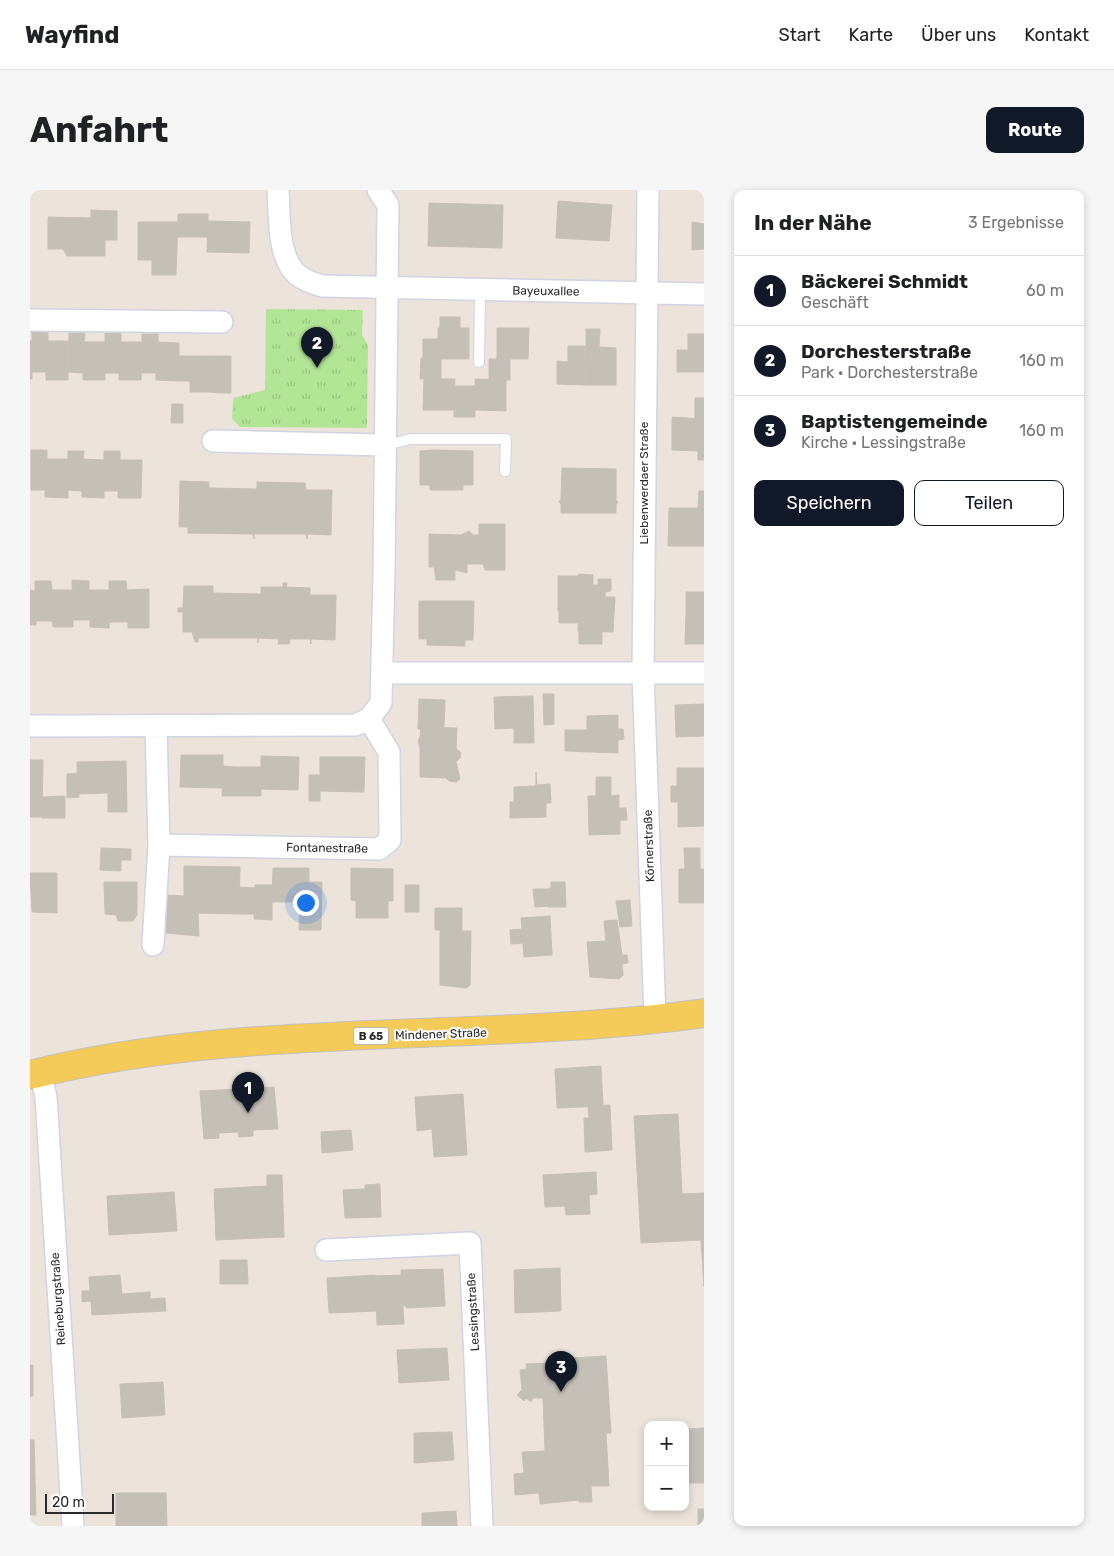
<!DOCTYPE html>
<html lang="de">
<head>
<meta charset="utf-8">
<style>
  body { margin:0; font-family:Rubik,sans-serif; background:#f6f6f6; color:#202124 }
  .controls { position:absolute; right:15px; bottom:15px; display:grid; overflow:hidden; border-radius:10px; box-shadow:0 2px 8px #0003 }
  .controls button { width:45px; height:45px; display:grid; place-items:center; padding:0; border:0; border-bottom:1px solid #e0e0e0; background:#fff; color:#202124; font:25px sans-serif }
  .scale { position:absolute; left:15px; bottom:12px; width:69px; box-sizing:border-box; padding-left:5px; border:2px solid #2a2a2a; border-top:0; font-size:14px; line-height:18px; white-space:nowrap; color:#2a2a2a; -webkit-text-stroke:4px #fff; paint-order:stroke }
  .you { position:absolute; left:275px; top:712px; width:18px; height:18px; margin:-12px; border:4px solid #fff; border-radius:50%; background:#1a73e8; box-shadow:0 0 0 8px #1a73e833 }
  .badge { display:grid; place-items:center; width:32px; height:32px; border-radius:50%; background:#111827; color:#fff; font-size:16px; font-weight:700 }
  .pin { position:absolute; translate:-50% -41px; filter:drop-shadow(0 1px 2px #0008) }
  .pin::after { content:''; position:absolute; top:26px; width:18px; height:15px; background:inherit; clip-path:polygon(0 0,100% 0,50% 100%) }
  .list { margin:0; padding:0; list-style:none }
  h2 { display:flex; justify-content:space-between; align-items:center; height:65px; margin:0; padding:0 20px; font-size:21px }
  h2 small { font-size:16px; font-weight:400; color:#757577 }
  .list li { display:grid; grid-template-columns:32px 1fr auto; gap:15px; align-items:center; box-sizing:border-box; height:70px; padding:0 20px; border-top:1px solid #e0e0e0 }
  .list b { display:block; font-size:19px; white-space:nowrap }
  .list p { margin:0; font-size:16px; white-space:nowrap; color:#757577 }
  .list em { font-size:16px; font-style:normal; color:#757577 }
  .actions { display:flex; gap:10px; padding:15px 20px }
  .actions a { flex:1; padding:11px 0; border:1px solid #111827; border-radius:10px; text-align:center; font-size:18px; color:#111827 }
  .actions .main { background:#111827; color:#fff }
  .map { position:relative; flex:none; width:674px; height:1336px; overflow:hidden; border-radius:10px }
  header { display:flex; align-items:center; gap:30px; box-sizing:border-box; height:70px; padding:0 25px; background:#fff; border-bottom:1px solid #e0e0e0 }
  header strong { font-size:24px }
  nav { display:flex; gap:28px; margin-inline-start:auto; font-size:18px }
  .intro { display:flex; align-items:center; justify-content:space-between; box-sizing:border-box; height:120px; padding:0 30px }
  h1 { margin:0; font-size:35px }
  .button { padding:12px 22px; border-radius:10px; background:#111827; color:#fff; font-size:18px; font-weight:700 }
  main { display:flex; gap:30px; padding:0 30px }
  aside { flex:1; background:#fff; border-radius:10px; box-shadow:0 2px 8px #0003 }
  .map>svg:first-child { display:block }
</style>
</head>
<body>
<header>
<strong>Wayfind</strong>
<nav><a>Start</a><a>Karte</a><a>Über uns</a><a>Kontakt</a></nav>
</header>
<div class="intro"><h1>Anfahrt</h1><a class="button">Route</a></div>
<main>
<div class="map">
<svg width="674" height="1336" viewBox="0 0 674 1336">
  <defs>
    <pattern id="park-tufts" width="24" height="20" patternUnits="userSpaceOnUse" patternTransform="scale(1.25)"><rect width="24" height="20" fill="#b3e596"/><path d="M3 7l-1-3M5 7V3M7 7l1-3M15 17l-1-3M17 17v-4M19 17l1-3" fill="none" stroke="#9ac581"/></pattern>
  </defs>
  <rect width="100%" height="100%" fill="#ece4db"/>
  <path fill="url(#park-tufts)" d="M236,119L333,120L332,145L338,155L337,238L210,237L202,229L203,208L235,200Z"/>
  <path fill="#c4bfb7" stroke="#c8c0b5" d="M528,11L582,15L579,51L526,48Z
    M399,13L473,15L472,58L398,56Z
    M61,20L87,21V50H75V30H61Z
    M148,24H167V47H148Z
    M167,24H178V47H167Z
    M18,27L61,28V30H75V66H37L33,59H18Z
    M178,31L220,32L219,63L177,62Z
    M108,32H148L146,85H122V70H108Z
    M662,32L674,34V59L662,60Z
    M410,127H430V138H410Z
    M408,138H439V169H408Z
    M467,138H499L498,169H467Z
    M556,139H570L569,158L556,157Z
    M2,142L18,143V151H38V190H16V182H2Z
    M39,143H55L54,152H75V190H53V183L38,182Z
    M75,143H91V152H112L111,190H89V183H75Z
    M112,144H128V152L149,153V191L126,190V183H112Z
    M658,144H674V182H647V160H658Z
    M393,149H408V169L393,168Z
    M0,151H2V189H0Z
    M538,156H555V195L527,194V171L538,172Z
    M556,156L586,158V195H555Z
    M149,166H160V191H149Z
    M160,166H170V184H160Z
    M170,166H180V184H170Z
    M180,166H191L190,184H180Z
    M191,166H201V184H190Z
    M391,168L411,169V189H390Z
    M459,169H480V190H459Z
    M160,184H170V202H160Z
    M170,184H180V202H170Z
    M180,184H190V203L180,202Z
    M190,184H201V203H190Z
    M394,189H425L424,220H393Z
    M445,189L476,190V221L445,220Z
    M425,196H445V227H424Z
    M665,208H674V229H665Z
    M142,214H153V233H141Z
    M642,227L674,229V270H668V261L642,260Z
    M1,260H17V269H38V308L15,307V300H1Z
    M403,260L443,261V295H433V300H400V295H390V261Z
    M38,261H54L53,269L74,270V308L52,307V301L37,300Z
    M74,261H90V270H112L111,308H88V301H74Z
    M532,278L586,279V310L588,312L586,315V323H531V314L529,312L531,309Z
    M150,291L179,292V298L227,299V292L275,293L276,300H302L301,345L277,344V349L276,344H224V349L223,344L158,343V337H149Z
    M669,301H674V318H668Z
    M639,318H674V356H638Z
    M449,334H475V380H455L453,374H437V383L425,380V390H406L404,377H399V344L431,345L439,341L443,345H449Z
    M549,384L563,385V395H568V389H581V401L575,402V407H585L583,442L548,441L549,421H528V386H548Z
    M42,390L59,391V400H80L79,438L60,437V430H43Z
    M5,391H21L22,400H43V437H23L22,431H6Z
    M79,391H96L97,400L119,399V438H98V432H79Z
    M253,393H257L256,397L280,398V405H306L305,450L281,449V454L280,449H260L259,454H248L249,449L228,448V453V448H168V452H165L162,442H153V422H148V418H153L154,396H183V403L231,404V397H253Z
    M0,400L5,401L6,435H0Z
    M656,402H674V423H656Z
    M389,411H444L443,450H435V456L397,455V449H389Z
    M529,421H549L548,433H529Z
    M656,423H674V454H655Z
    M549,441L572,442V454H549Z
    M513,504H524V534L514,535Z
    M503,506L504,553H484V538L465,539L464,507Z
    M389,509L415,510L414,538L388,539Z
    M674,514V546L646,547L645,515Z
    M588,525V539H593L594,549L588,550V563L535,561V540H557V526Z
    M391,537L427,538L426,558L431,563L430,568L426,572L430,589L426,592L419,591L416,588L390,587V558L388,550L390,547Z
    M151,565H193V598L150,597Z
    M231,566L269,567L268,600L231,599Z
    M290,567H335L334,602L290,601Z
    M0,570H13L12,627H0Z
    M96,571L97,622H78V603L48,604L47,572Z
    M193,576L207,577V606H192Z
    M207,577H231V606H207Z
    M647,578H674V636L648,637V612H641V596H647Z
    M506,582L507,595L520,594L521,613H516V627L480,628V612H484V597L506,596Z
    M48,583L49,607L37,608V584Z
    M279,585H290V611H279Z
    M566,587H581V606L589,605V618H596L597,630H590V644L559,645L558,606H566Z
    M35,606V628H12L13,607Z
    M71,658L101,659V670H91V681L70,680Z
    M654,658H670V679H674V713H649V679H655Z
    M154,676L210,677L209,724L168,723L169,746L136,743L137,705L154,706Z
    M243,678H279V692H292L291,740H269L270,712H242Z
    M321,678L363,679V711H358V728H326V711L321,710Z
    M0,683H27V723L2,722Z
    M74,692H107V725L103,731H88L86,725L75,724Z
    M521,692H535L536,717H518V699L521,698Z
    M225,695H242V730L224,729Z
    M375,695H389V722H375Z
    M209,697L225,698V724H209Z
    M503,699H518L519,716L505,717Z
    M600,710L602,736L590,737L586,711Z
    M405,718H432V741H441L440,795L436,798L410,795V740H405Z
    M520,726L522,765L494,767L493,753L481,754L480,740L492,739L491,728Z
    M587,730L592,765H597L598,773L592,774L593,785L589,789L560,787L557,752L576,751L574,731Z
    M571,876L573,916L527,918L525,879Z
    M244,897L248,939L223,940V946L209,947L208,942L189,943V948L174,949L170,901Z
    M433,904L437,965L404,967L402,939L387,941L385,907Z
    M580,915L582,960L555,962L554,928H559L558,916Z
    M648,924L652,1004L674,1003V1097L671,1050L611,1053L604,926Z
    M321,940L323,960L292,963L291,942Z
    M566,982L567,1004L559,1005L560,1024L536,1025L535,1016L515,1017L513,985Z
    M237,985H252L254,1047L186,1050L184,999L237,996Z
    M350,994L351,1027L315,1028L313,1000L335,999V995Z
    M144,1002L147,1041L79,1045L77,1006Z
    M190,1070H217L218,1094H190Z
    M530,1078L531,1121L485,1123L484,1080Z
    M413,1079L415,1116L377,1118L372,1114L371,1080Z
    M90,1085L92,1104L120,1102V1109L135,1108L136,1121L62,1125L61,1111L52,1112V1101H60L59,1087Z
    M345,1085L347,1121L299,1123L297,1088Z
    M371,1085L374,1134L347,1135L345,1086Z
    M417,1158L419,1190L369,1193L367,1160Z
    M576,1166L581,1243H576L579,1296H561L562,1312H549V1310L510,1314L509,1303L485,1305L484,1284L494,1283L492,1262L515,1261L513,1208H503L501,1212L496,1208L494,1211L487,1205L492,1200L490,1180L497,1179L496,1174L523,1173V1169Z
    M0,1175H3V1206H0Z
    M133,1192L135,1225L92,1228L90,1194Z
    M674,1238V1293H655V1239Z
    M422,1242L424,1270L384,1273V1243Z
    M0,1250H4L6,1325H0Z
    M86,1303H136L137,1336H86Z
    M668,1319H674V1336H668Z
    M426,1321L427,1336H392V1323Z"/>
  <g fill="none" stroke-linecap="round" stroke-linejoin="round">
    <g stroke="#d0d4e3" stroke-width="12">
      <path id="lane" d="M449,172L450,100
        M356,255L381,249H476L475,281"/>
    </g>
    <g stroke="#d0d4e3" stroke-width="24">
      <path id="street" d="M248,0C250,27 246,75 274,89C279,92 286,94 292,96L674,104
        M618,0L613,483L625,829
        M0,130L192,132
        M183,251L356,255
        M353,483H674
        M0,536L325,535L339,529L351,513L354,383L358,15L348,0
        M129,655L349,659L360,650L359,562L339,529
        M123,755L129,655L126,536
        M10,882L16,907L43,1336
        M296,1060L440,1053L452,1336"/>
    </g>
    <g stroke="#c3c3c3" stroke-width="30">
      <path id="primary" d="M0,885C217,830 452,854 674,823"/>
    </g>
    <use href="#lane" stroke="#fff" stroke-width="10"/>
    <use href="#street" stroke="#fff" stroke-width="21"/>
    <use href="#primary" stroke="#f4cb58" stroke-width="28"/>
  </g>
  <g text-anchor="middle" stroke-width="4" stroke-linejoin="round" paint-order="stroke">
    <rect fill="#fff" stroke="#6a6a6a" stroke-width="1" x="323.5" y="837.5" width="35" height="17" rx="4"/>
    <g font-size="11" font-weight="bold" fill="#2a2a2a">
      <text x="341" y="850">B 65</text>
    </g>
    <g font-size="12" fill="#2a2a2a" stroke="#fff">
      <text transform="translate(516 101) rotate(1)" y="4">Bayeuxallee</text>
      <text transform="translate(614 293) rotate(-90)" y="4">Liebenwerdaer Straße</text>
      <text transform="translate(619 656) rotate(-92)" y="4">Körnerstraße</text>
      <text transform="translate(297 658) rotate(1)" y="4">Fontanestraße</text>
      <text transform="translate(411 844) rotate(-2)" y="4">Mindener Straße</text>
      <text transform="translate(28 1109) rotate(-94)" y="4">Reineburgstraße</text>
      <text transform="translate(443 1122) rotate(-93)" y="4">Lessingstraße</text>
    </g>
  </g>
</svg>
<div class="controls">
<button>+</button>
<button>−</button>
</div>
<div class="scale">20 m</div>
<div class="you"></div>
<div class="pin badge" style="left:218px;top:923px">1</div>
<div class="pin badge" style="left:287px;top:178px">2</div>
<div class="pin badge" style="left:531px;top:1202px">3</div>
</div>
<aside>
<h2>In der Nähe<small>3 Ergebnisse</small></h2>
<ul class="list">
<li><span class="badge">1</span><div><b>Bäckerei Schmidt</b><p>Geschäft</p></div><em>60 m</em></li>
<li><span class="badge">2</span><div><b>Dorchesterstraße</b><p>Park · Dorchesterstraße</p></div><em>160 m</em></li>
<li><span class="badge">3</span><div><b>Baptistengemeinde</b><p>Kirche · Lessingstraße</p></div><em>160 m</em></li>
</ul>
<div class="actions"><a class="main">Speichern</a><a>Teilen</a></div>
</aside>
</main>
</body>
</html>
